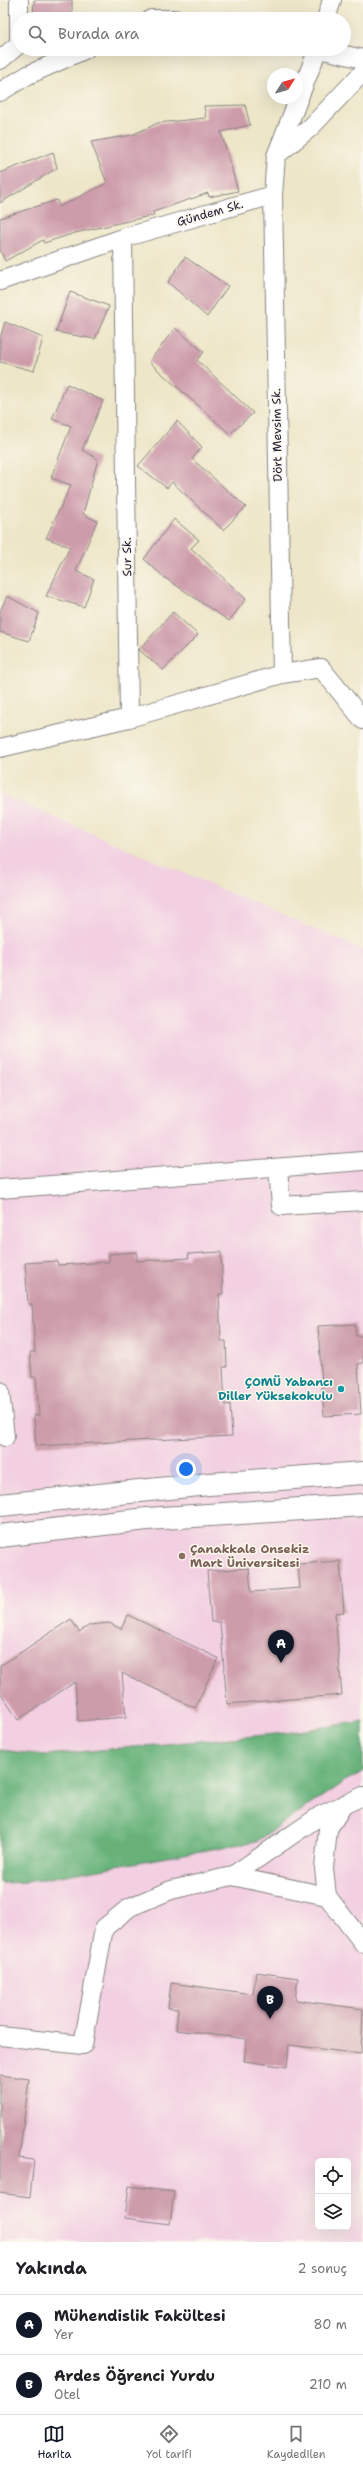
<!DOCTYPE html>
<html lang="tr">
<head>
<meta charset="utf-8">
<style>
  body { margin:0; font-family:"Shantell Sans",sans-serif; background:#f2f2f2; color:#202124 }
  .controls { position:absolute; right:12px; bottom:12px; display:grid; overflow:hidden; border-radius:6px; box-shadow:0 4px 16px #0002 }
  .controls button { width:36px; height:36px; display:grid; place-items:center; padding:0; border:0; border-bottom:1px solid #e0e0e0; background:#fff; color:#202124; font:20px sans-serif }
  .compass { position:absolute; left:267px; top:68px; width:36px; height:36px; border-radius:50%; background:#fff; box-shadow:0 4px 16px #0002; rotate:53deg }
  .you { position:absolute; left:186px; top:1469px; width:14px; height:14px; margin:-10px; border:3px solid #fff; border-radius:50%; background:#1a73e8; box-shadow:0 0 0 6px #1a73e833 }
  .badge { display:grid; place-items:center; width:26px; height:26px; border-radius:50%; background:#111827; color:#fff; font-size:13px; font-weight:700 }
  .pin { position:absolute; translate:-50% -33px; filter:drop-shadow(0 1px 2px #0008) }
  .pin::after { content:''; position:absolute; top:21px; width:14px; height:12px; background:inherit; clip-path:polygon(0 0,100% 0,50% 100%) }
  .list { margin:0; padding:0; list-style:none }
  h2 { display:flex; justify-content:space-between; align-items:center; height:52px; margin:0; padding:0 16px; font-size:17px }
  h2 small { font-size:13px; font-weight:400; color:#757577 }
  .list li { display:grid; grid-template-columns:26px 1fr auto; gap:12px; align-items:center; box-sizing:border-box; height:60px; padding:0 16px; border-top:1px solid #e0e0e0 }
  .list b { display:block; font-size:15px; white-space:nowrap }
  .list p { margin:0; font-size:13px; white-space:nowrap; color:#757577 }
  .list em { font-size:13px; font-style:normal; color:#757577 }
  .icon { flex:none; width:22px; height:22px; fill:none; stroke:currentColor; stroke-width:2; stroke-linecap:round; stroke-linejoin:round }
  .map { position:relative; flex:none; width:363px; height:2242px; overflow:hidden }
  .search { position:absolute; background:#fff; box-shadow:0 4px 16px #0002; left:12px; right:12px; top:12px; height:44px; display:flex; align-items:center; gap:10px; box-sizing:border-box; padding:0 14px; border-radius:22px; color:#757577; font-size:15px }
  .sheet { height:172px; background:#fff }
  nav { display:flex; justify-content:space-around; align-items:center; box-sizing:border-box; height:56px; border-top:1px solid #e0e0e0; background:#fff; font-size:11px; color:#757577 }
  nav a { display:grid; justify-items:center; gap:2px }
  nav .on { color:#111827 }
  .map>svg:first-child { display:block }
</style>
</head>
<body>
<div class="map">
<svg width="363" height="2242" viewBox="0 0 363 2242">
  <rect width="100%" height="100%" fill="#fbf7ec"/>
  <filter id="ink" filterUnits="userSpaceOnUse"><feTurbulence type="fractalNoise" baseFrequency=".025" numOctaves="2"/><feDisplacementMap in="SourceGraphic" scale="8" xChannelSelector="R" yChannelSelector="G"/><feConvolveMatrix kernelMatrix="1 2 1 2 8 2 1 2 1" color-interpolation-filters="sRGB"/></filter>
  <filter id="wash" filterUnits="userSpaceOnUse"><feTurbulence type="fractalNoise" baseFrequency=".012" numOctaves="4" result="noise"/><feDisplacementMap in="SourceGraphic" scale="16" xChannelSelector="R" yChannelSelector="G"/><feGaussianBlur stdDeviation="0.9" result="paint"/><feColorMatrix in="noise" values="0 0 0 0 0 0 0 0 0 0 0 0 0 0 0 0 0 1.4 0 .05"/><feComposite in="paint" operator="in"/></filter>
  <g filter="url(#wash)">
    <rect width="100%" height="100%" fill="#ede6c8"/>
    <path fill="#f2cfe1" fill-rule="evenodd" d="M0,794L363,950V2242H0ZM318,2161H348V2227H318Z"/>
    <path fill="#68b27a" stroke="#456a5a" d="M363,1721V1772L345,1781L257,1841L27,1882L0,1883V1750L45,1755L286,1733Z"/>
    <g id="blocks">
      <path fill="#cd9cab" d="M34,0H72V19H33Z
        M245,105L250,125L221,132L238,191L209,197L208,193L153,212L154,215L75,233L44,243L43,240L5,261L0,250V218L57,200L59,207L107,183L91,142L132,135L158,123L206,118L204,106Z
        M53,152L57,168L0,203V173Z
        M185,257L228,286L207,317L168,282Z
        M70,292L109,306L95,339L56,332Z
        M5,322L43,338L34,371L0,362V338Z
        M175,328L204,352L197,360L253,413L230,434L149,362Z
        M67,384L103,401L82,450L98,459L83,514L97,521L76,571L94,579L84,607L46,596L70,547L46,538L71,485L51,478L71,426L52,419Z
        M177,421L202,447L192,459L246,507L223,530L172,482L167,488L138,466Z
        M174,519L199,540L191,548L246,599L229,621L164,577L144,559Z
        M7,596L39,613L29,641L0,632V611Z
        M173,612L198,635L163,670L139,650Z
        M137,1252V1261L189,1258L188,1254L221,1252L223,1294H219L221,1341H226L227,1367H223L225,1405L230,1404L232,1436L36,1446L34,1415H39L36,1377H32L30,1352H35L32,1304H28L25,1263L57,1261L58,1265L109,1262V1254Z
        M355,1324L356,1336H363V1363L358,1364L361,1414L324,1416L318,1326Z
        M340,1561L344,1612L335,1613L342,1695L227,1704L220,1622H211L207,1571L249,1568L251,1592L300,1588L298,1564Z
        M128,1615L218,1658L195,1708L122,1673L126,1717L78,1721L75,1682L18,1720L0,1692V1666L71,1619L79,1632L90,1625L109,1623L121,1629Z
        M256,1972L298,1978L295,2000L363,2009L361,2054L289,2045L287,2067L244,2061L247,2039L176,2030L178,2009L168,2008L171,1983L253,1994Z
        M0,2075L29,2079L19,2158L34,2160L30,2197L0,2193Z
        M129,2186L174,2192L170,2224L125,2218Z"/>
    </g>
  </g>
  <g filter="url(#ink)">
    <use href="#blocks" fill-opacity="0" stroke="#888482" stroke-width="1"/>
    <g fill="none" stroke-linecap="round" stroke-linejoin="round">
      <g stroke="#888482" stroke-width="20">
        <path id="minor" d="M151,19H175
          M326,19L332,0
          M319,49L363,59
          M0,60L19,44V0
          M0,92L28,75L86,49
          M278,154L311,127L363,72
          M123,238L129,718
          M0,281L123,238L273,195
          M282,674L273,195L276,156L318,49
          M0,748L129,718L282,674L321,668L363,720
          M278,1168L281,1206L363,1201
          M0,1189L363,1161
          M0,1391L5,1437
          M344,1804L328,1829L324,1868L327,1896L363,1943
          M232,1876L327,1896
          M0,2036L83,2045L104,1928L130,1907L171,1890L232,1876L321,1815L363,1796"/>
      </g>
      <g stroke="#888482" stroke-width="24">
        <path id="tertiary" d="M0,1505L209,1484L363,1473
          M0,1536L147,1519L363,1505"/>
      </g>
      <use href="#minor" stroke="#fff" stroke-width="18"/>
      <use href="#tertiary" stroke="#fff" stroke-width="22"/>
    </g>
  </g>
  <circle fill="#0f9aa8" stroke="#fbf7ec" stroke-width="1.5" cx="341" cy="1389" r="4"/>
  <circle fill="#8d6e63" stroke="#fbf7ec" stroke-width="1.5" cx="182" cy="1556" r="4"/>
  <g text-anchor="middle" stroke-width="3" stroke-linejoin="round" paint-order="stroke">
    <g font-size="12" fill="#22223b" stroke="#fbf7ec">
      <text transform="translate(210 213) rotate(-16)" y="4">Gündem Sk.</text>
      <text transform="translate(277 435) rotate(-91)" y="4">Dört Mevsim Sk.</text>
      <text transform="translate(127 557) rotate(-91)" y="4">Sur Sk.</text>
    </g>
    <g font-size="12" font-weight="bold" fill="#0d838f" stroke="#fbf7ec" text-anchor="end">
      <text x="333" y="1386">ÇOMÜ Yabancı<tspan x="333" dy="14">Diller Yüksekokulu</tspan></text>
    </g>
    <g font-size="12" font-weight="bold" fill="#785e54" stroke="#fbf7ec" text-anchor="start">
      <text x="190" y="1553">Çanakkale Onsekiz<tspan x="190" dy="14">Mart Üniversitesi</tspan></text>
    </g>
  </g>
</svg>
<div class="controls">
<button><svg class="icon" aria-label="locate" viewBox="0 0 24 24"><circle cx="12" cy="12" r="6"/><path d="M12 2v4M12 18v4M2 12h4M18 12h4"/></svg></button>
<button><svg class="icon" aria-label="layers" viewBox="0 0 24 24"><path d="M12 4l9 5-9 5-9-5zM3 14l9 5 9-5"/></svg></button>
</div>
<svg class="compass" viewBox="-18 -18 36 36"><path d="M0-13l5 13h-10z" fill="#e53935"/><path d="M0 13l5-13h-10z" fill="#757577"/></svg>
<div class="you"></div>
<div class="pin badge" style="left:281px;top:1663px">A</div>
<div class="pin badge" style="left:270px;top:2019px">B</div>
<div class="search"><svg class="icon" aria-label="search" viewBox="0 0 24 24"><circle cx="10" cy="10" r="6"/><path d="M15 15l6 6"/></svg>Burada ara</div>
</div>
<section class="sheet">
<h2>Yakında<small>2 sonuç</small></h2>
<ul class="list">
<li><span class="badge">A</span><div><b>Mühendislik Fakültesi</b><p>Yer</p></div><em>80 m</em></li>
<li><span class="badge">B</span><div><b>Ardes Öğrenci Yurdu</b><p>Otel</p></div><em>210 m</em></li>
</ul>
</section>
<nav>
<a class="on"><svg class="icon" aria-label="map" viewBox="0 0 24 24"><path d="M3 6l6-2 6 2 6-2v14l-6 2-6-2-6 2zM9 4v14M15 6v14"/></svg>Harita</a>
<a><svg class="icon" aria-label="directions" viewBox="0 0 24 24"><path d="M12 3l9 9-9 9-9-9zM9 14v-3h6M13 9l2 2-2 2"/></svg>Yol tarifi</a>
<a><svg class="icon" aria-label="saved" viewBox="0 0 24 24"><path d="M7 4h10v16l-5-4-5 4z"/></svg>Kaydedilen</a>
</nav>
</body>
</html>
